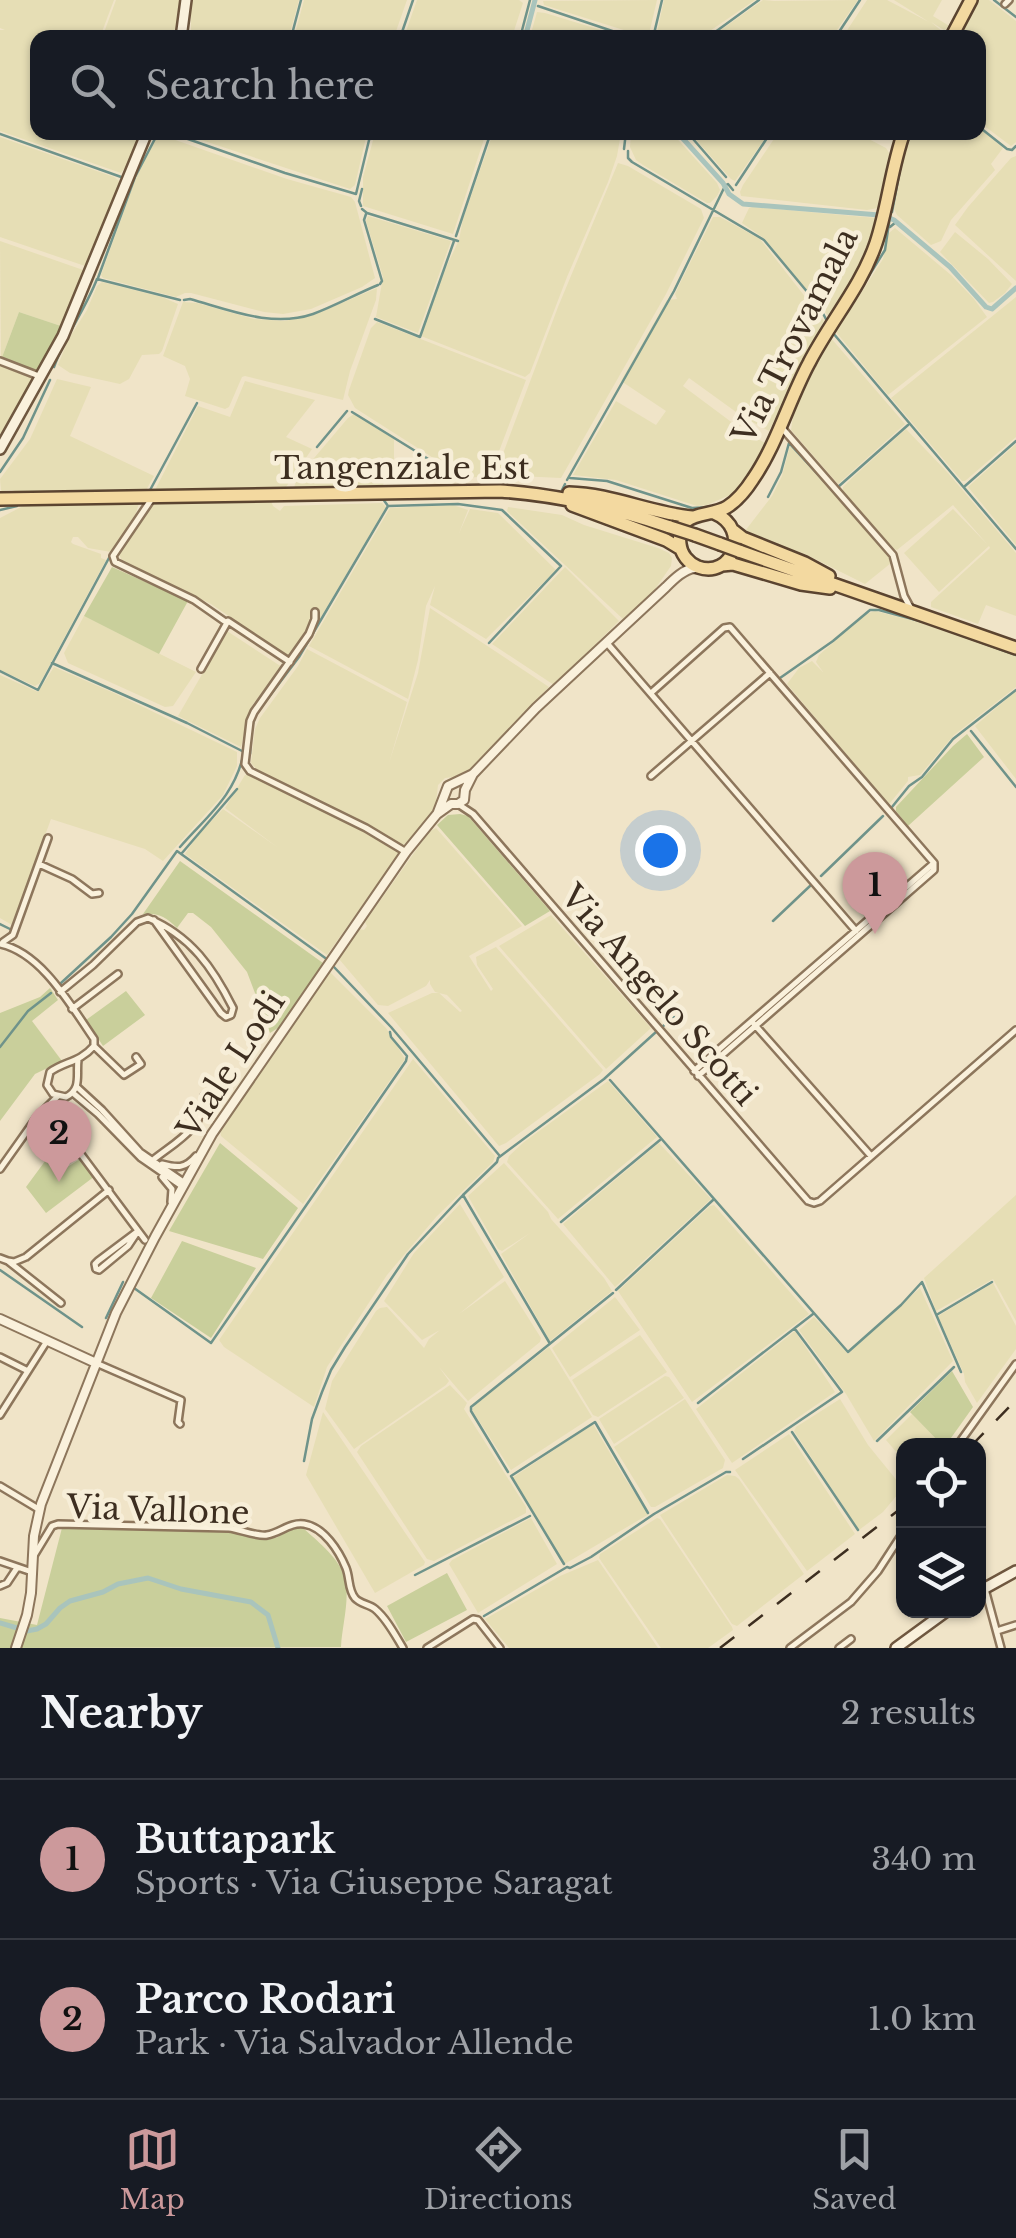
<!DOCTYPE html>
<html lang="en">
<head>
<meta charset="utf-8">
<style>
  body { margin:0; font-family:"Libre Baskerville",serif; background:#20242c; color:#f1f3f6 }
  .controls { position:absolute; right:30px; bottom:30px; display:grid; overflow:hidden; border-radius:20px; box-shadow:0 2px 8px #0004 }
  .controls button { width:90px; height:90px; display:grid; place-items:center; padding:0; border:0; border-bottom:2px solid #363941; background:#171b24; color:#f1f3f6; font:50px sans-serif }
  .you { position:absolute; left:660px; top:850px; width:35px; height:35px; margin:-25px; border:8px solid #fff; border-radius:50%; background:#1a73e8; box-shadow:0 0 0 15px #1a73e833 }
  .badge { display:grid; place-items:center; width:65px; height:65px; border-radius:50%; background:#cc999b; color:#111; font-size:32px; font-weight:700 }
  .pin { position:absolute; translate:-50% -82px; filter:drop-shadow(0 2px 5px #0008) }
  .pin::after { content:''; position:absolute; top:52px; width:35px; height:30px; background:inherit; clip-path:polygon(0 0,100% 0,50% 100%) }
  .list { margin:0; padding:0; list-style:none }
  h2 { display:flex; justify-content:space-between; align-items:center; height:130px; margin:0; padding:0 40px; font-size:42px }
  h2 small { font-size:32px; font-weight:400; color:#9ea1a6 }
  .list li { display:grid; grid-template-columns:65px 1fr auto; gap:30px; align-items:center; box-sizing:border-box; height:160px; padding:0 40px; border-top:2px solid #363941 }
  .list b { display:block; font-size:38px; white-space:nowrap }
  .list p { margin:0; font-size:32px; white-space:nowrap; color:#9ea1a6 }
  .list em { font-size:32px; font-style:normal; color:#9ea1a6 }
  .icon { flex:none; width:55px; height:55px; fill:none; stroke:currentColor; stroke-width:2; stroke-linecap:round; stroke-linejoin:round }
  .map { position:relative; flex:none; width:1016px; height:1648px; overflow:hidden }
  .search { position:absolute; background:#171b24; box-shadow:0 2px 8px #0004; left:30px; right:30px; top:30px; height:110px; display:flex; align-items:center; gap:25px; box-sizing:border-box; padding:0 35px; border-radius:20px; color:#9ea1a6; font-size:38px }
  .sheet { height:450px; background:#171b24 }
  nav { display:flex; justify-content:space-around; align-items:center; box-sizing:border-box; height:140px; border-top:2px solid #363941; background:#171b24; font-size:28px; color:#9ea1a6 }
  nav a { display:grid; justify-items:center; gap:5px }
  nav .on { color:#cc999b }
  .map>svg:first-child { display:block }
</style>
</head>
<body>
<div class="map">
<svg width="1016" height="1648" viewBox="0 0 1016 1648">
  <rect width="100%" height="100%" fill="#f0e4c8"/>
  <path fill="#e6deb5" d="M0,0H114L100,37L38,38V132L142,133L128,164L121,173L0,131V30H5L0,28Z
    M116,0H181L176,37L102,38Z
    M191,0H299L289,37L191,38Z
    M304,0H407L394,37H294Z
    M417,0H519L523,3L512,37H404Z
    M657,0L649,34L646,37L544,5L543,1Z
    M664,0H755L701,37H656Z
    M763,0L774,1L858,0L832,37H711Z
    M867,0H887L929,22L894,0H942L933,16L951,27L944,30L931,22L943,32L944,37L842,38Z
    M976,0H989L1016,21V142L1011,146L979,122L978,38H958Z
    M537,12L545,13L624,37H530Z
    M979,128L1003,148L991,164L995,170L951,220L941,241L931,245L897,215L894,209L906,147L913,133L978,132Z
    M180,133L367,132V133L355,185L350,189Z
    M375,133H486L453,234L363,206V177Z
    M493,133H621L617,156L608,182L567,277L530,373L525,377L421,336L443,274L459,240L463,219Z
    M631,133H672L717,183L720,190L717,196L710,203H707L643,165L636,160L630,147Z
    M690,133H769L735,181L731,179Z
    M778,133H857L886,148L891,156L878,208L867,210L741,196L740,192L743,185Z
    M164,136L287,179L351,197L355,202L375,278L362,287L311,309L283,314L264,312L191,293H185L176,297L103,278L101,275L136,178L154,141L157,137Z
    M0,137L114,177L119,181L120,185L89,261L85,266L0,237Z
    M1016,156V281L955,225L968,207L1011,158Z
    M618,163L628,166L701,209L704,218L666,294L561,478L495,475L558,307Z
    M753,207L876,218L877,222L866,255L852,283L829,317L765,239L742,223L749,208Z
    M368,216L451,241L418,333L376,317L383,277L366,221Z
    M713,217H720L760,239L824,321L769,431L743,417L689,378L683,386L738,427L765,443L759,461L732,494L707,505L697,506L616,480L573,475L616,401L656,425L666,411L621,381L667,300L677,299L675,294L682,279Z
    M895,228L951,275L974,299L987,317L888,395L836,332L883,259L889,233Z
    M955,232L988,259L1012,284L1005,293L993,302L989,303L940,252Z
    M0,241L86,271L61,326L19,312L1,360Z
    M102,282L162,297L178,304L162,351L159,354L142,355L129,379L120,384L70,373L58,365L68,340L87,310L97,286Z
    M377,288L376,300L350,371L343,400L245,376L242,377L229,407L225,409L185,396L190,379L185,366L163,356L183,302L197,303L254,319L284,321L311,316Z
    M1016,297V437L965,481H962L891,398Z
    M377,322L526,380L490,475L457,480L449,468L355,408L348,395L349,390L371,328Z
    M830,337L905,424L838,484L791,430L794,409L805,379Z
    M0,365L32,376L33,381L15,413L0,434Z
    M57,379L91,387L70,436L154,476L145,492L24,494L12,490L1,491L0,479L30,439Z
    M245,381L315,400L286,437L312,449L286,487L154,492L198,406L230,417Z
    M354,414L394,439V459L383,485L294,487L298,477L348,418Z
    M906,429L948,473L1016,553V616L986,605L978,624L931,607V602L990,548L989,546L939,592L904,553L953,509L987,544L953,505L897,550L892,548L843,493V487L852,478Z
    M1016,444V545L968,487Z
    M790,446L888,554L891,563L865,584L805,554L748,534L745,531L772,496L782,476Z
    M154,501H271L273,506L280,511L284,506L382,503L386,507L295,661L211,604L123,562L119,555Z
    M139,503L136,513L111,552L88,548L78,537H73L71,542L73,544L101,554V558L106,560L40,683L35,686L0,670V518L25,505Z
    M453,505L468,510L459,533L470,509L498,513L556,570L486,639L430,605L435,586L426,606L418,660L408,699L309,646L390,508Z
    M508,507L562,515L584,525L658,548L669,553L672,558L671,566L653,592L623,619L507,511Z
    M565,567L619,621L554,685L492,644Z
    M430,608L549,687L463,776L445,778L438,785L436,803L432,813L407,843L401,845L369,826L258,771L251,763L255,729L260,718L298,666L307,649L407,702L389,763L418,673Z
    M875,611L918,622L1016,656V687L954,735L920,775L908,777V781L890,803H887L787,684L799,668L812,661L823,672L816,662L819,655L866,614Z
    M84,616L196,672L173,706L165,707L68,663L64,653Z
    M227,631L282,667L253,704L248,715L241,747L178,716Z
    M54,667L114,693L237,752V766L223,795L163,861L145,849L51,819L12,925L0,918V675L38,692Z
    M1016,691V779L975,726Z
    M245,775H255L401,851L327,955L185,854L197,836L223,809L277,847L225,808Z
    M436,828L522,926L469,956L491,991L493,989L477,965L476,957L496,947L603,1070L600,1074L506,1143L499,1146L388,1013L432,993H439L460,1012L462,1011L447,995L435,992L430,984V980L426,986L388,1006L378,1005L339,959L340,952L359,929L364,930L367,926L365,922L429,832Z
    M551,915L651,1028L606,1069L499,946Z
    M329,971L386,1028L405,1059L303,1204L221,1136L220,1129Z
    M413,1059L495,1156L493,1162L437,1216L387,1275L327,1367L314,1407L224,1347L219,1340Z
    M608,1081L657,1137L558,1219L507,1162L509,1156L524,1142Z
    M659,1143L711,1199L615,1287L563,1224Z
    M504,1163L548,1212L551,1219L604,1278L612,1291L550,1341L501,1254L530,1233L502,1251L498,1249L468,1196Z
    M1016,1195V1321L993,1279L936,1311L924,1278Z
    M460,1204L504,1277L459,1314L505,1281L541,1338L540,1342L468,1401L439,1367L449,1381L446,1385L354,1449L325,1409L332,1381L376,1311L380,1308L387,1307L424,1348L429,1339L440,1330L422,1340L384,1301L414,1253Z
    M714,1205L809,1314L692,1402L618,1291L710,1206Z
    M993,1283L1016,1326V1349L977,1403L965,1382L964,1374L938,1316Z
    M920,1288L953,1361L874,1441L846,1394L799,1330L814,1317L848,1354Z
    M615,1297L640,1330L570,1377L552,1348Z
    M795,1331L835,1392L732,1463L696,1409Z
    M640,1335L667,1372L598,1417L593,1415L572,1380Z
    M549,1347L592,1417L511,1470L472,1410L475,1405Z
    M665,1376L669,1377L684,1398L614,1444L599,1419Z
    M450,1385L467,1403L464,1409L526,1507V1513L434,1561L427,1559L357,1452L361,1446Z
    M685,1399L725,1460L723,1468L655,1507H651L614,1447Z
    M840,1399L868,1445L903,1488L883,1512L859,1530L794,1431L796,1427Z
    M323,1412L425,1562L424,1565L375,1593L306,1475Z
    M912,1414L942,1445L904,1446L903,1460L886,1440Z
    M593,1424L624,1477L649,1514L563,1565L512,1478Z
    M789,1434L855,1534L807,1571L735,1470Z
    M727,1475L735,1476L739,1479L804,1574L737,1626L732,1624L660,1515Z
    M531,1518L557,1564L478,1613L449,1564L452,1560Z
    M657,1518L660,1519L732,1627L733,1630L708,1648H661L599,1558L600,1554Z
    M598,1560L658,1648H509L485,1619L560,1576Z"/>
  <path fill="#c9cf9b" d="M19,312L61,326L40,370C31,372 12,362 1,360Z
    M112,567L188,601L159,654L84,616Z
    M967,734L984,757L908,826L896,811V807L953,746Z
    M460,814L468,816L550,911L525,926L437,825L448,815Z
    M180,861L323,963L281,1026L270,1033L247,972L211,927L193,913H188L177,928C166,917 158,913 143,914Z
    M50,988L58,1000L32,1021L62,1061L35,1074L0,1121V1013L40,997Z
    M126,991L145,1015L103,1046L86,1020Z
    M220,1143L298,1208L263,1259L169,1231Z
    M51,1153L53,1163L61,1171L80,1159L95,1176L46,1213L26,1187Z
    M182,1241L256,1268L211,1338L151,1298Z
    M952,1371L973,1407L946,1445H942L910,1412Z
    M63,1524L228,1532L276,1538L289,1530L302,1527C316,1540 337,1556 344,1575C351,1597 342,1625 341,1647L0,1648V1618L37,1625Z
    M447,1573L467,1610L406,1642L387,1606Z"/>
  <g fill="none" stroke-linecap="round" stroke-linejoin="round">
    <path stroke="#6f938a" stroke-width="2.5" d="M994,0L1016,17
      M538,6L633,38
      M291,38L301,0
      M400,38L413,0
      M520,38L530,0
      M653,38L662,0
      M707,38L759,0
      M835,38L860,0
      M978,126L1007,149L1012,150L1016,146
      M168,132L285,173L356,194L371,132
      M687,132L726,177
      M0,134L124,178
      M905,147L912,132
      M624,149L626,132
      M628,151V158L632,162L764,240L819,306L827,321
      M726,185L728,184L733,190
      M736,185L771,132
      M361,206L359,201L362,189
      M362,209L367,213L458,241
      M892,212L903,154
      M366,214L364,220L382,281L380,284
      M890,227L896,222
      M456,236L491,132
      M98,278L135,177L158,133
      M184,300L190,299C230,310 272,328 313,314C335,306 356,294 378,285
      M852,303L885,250L890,216
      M375,319L420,337L454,241
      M833,333L1016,549
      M54,367C65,336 85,310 97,279L180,300
      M352,412L451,473
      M317,447L347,411
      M0,472L23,438L50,380
      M570,478L607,481L692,508L712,507
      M567,480L674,291L724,188
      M965,486L1016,441
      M838,487L908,425
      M562,490L565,484
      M149,492L197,403
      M0,493H10
      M732,497L743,483
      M768,497L781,472L789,443L833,491
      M295,500L383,499L388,506
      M0,510L17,506L18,504
      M128,529L146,502
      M52,663L187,723L244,752C235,796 208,815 180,847
      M0,671L38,690L110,556
      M780,678L833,641L870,610H879L927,623L1016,655
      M971,731L1016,787
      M250,754L251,730L256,714L299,657L388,506L458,504L502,510L561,566L489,643
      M892,807L909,786L922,777L953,739L1016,690
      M182,853L237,789
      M821,876L883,816
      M773,921L811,885
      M0,924L12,930
      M333,966L391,1027L499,1155
      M61,983L111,937L132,914L177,851L328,960
      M662,1027L674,1017
      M0,1047L28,1011L51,993
      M610,1080L848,1352L901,1305L922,1282L961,1372
      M463,1195L549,1342
      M561,1222L660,1140
      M0,1270L82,1327
      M134,1288L211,1343L406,1061L407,1056L391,1037L390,1032
      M616,1290L713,1200
      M938,1314L992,1282
      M106,1318L123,1282
      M698,1403L813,1314
      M792,1432L858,1530
      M877,1441L954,1367
      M743,1459L842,1392L795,1329
      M304,1461L312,1419L322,1392L331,1370L345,1347L408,1254L463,1195L497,1162L498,1158L604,1079L656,1032
      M508,1472L471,1411V1407L613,1293
      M564,1564L511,1476L595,1422L648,1513
      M415,1575L530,1516
      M484,1616L567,1567L570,1568L591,1557L654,1514L726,1472H730"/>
    <path stroke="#a9c4bc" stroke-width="5" d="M525,38L535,0
      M677,132L723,183L729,194L743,204L879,215
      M885,216L894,220L950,267L986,307L992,309L1016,288
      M0,1623L27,1631L37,1629L46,1624L60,1608L70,1601L103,1592L118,1584L148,1578L181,1589L251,1602L268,1615L278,1648"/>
    <g stroke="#8d765c" stroke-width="10">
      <path id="minor" d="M1005,4L1009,0
        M0,361L39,376
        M782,428L893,555L904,596L910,607
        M151,500L113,556L115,562L194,600L227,623
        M315,612V619L309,634L254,712L250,721L245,764L250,771L366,828L406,852
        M606,642L856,931
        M201,669L228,621L290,662
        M651,693L724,628L730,627L934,863V870L698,1076
        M651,776L770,673
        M458,804L473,814L808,1201L814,1203L820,1201L1016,1030
        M39,864L72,879L92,894L99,893
        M3,942L13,935L48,838
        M0,944C42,953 71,1006 94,1039V1046C79,1063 65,1061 50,1072L47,1085L53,1094L66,1097C82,1089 76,1075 78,1060
        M60,992L93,965L137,922L148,918C191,936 213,968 233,1008L231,1015L226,1017L221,1013L154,920
        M72,1009L118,974
        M754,1024L871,1156
        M94,1046L124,1075L141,1064L136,1057
        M694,1071L934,863
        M77,1087L102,1110L140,1152L185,1183
        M73,1093L98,1114L141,1158L183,1187
        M37,1117L80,1153L145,1240
        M153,1160C174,1143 206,1127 204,1096
        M162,1164C177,1168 185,1169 196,1156
        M0,1169L37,1117L57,1097
        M162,1177L172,1189L171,1202
        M138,1231L128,1246L99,1270L96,1269L95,1264L98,1261Z
        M0,1258L8,1261L61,1303
        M8,1261L14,1262L26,1257L109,1190
        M0,1357L28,1371
        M96,1363L181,1400L178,1422L180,1424
        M0,1415L47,1341
        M957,1446L1016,1364
        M0,1486L40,1510
        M35,1554L52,1526L58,1524L229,1528C239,1529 258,1537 267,1535C280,1533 290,1522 304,1524C324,1527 339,1551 346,1568C350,1578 348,1590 355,1598C360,1604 369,1604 375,1609C387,1619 395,1635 403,1648
        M0,1561L32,1572
        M0,1586L7,1583L17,1568
        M985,1589L1001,1648
        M997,1631L1016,1625
        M427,1648L473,1619L478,1620L500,1648
        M790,1648L851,1602L878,1571L904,1531
        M839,1648L851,1639"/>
    </g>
    <g stroke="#8d765c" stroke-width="12">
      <path id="tertiary" d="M438,812L448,786L473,774L536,708L666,587C674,579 684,569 695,568
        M0,1319L96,1363
        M16,1648L27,1615L31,1593L34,1536L41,1504L116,1313L155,1237L212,1134L406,852L437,814L451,804H458L464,800L465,790L473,774"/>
    </g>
    <g stroke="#6f573f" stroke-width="14">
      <path id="secondary" d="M181,38L186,0
        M0,449L63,336L147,132
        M978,1592L1016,1571
        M896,1648L948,1610"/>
    </g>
    <g stroke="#5b4430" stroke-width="16">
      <path id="primary" d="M951,38L971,0
        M569,493C612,494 650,513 692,517
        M0,499L500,491C559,495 614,508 670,527
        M572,505L666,540L681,549
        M714,513C752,529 732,579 698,567C688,563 681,554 680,544C675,509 709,518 727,507C738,500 746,490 753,479C777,444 789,400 809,363C830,322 861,287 876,243C888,207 891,169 904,132
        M734,531L743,538L805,563L829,576
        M695,535L720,544
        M739,551L1016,648
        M722,565L733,564L801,584L830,588"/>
    </g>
    <use href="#minor" stroke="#faf1dc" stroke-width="5"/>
    <use href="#tertiary" stroke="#faf1dc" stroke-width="8"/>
    <use href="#secondary" stroke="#faf1dc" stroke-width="9"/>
    <use href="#primary" stroke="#f3d9a0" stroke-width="11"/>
    <path stroke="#3d2e20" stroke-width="2.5" stroke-dasharray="18 18" stroke-linecap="butt" d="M971,1446L1016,1400
      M720,1648L904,1506"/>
    <g stroke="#5b4430" stroke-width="16" stroke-linecap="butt">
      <path id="primary-bridge" d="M670,527L695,535
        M720,544L739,551"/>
    </g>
    <use href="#primary-bridge" stroke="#f3d9a0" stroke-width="11"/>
  </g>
  <g text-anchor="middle" stroke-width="9" stroke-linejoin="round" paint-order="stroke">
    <g font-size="32" fill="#3d2e20" stroke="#f7eed8">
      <text transform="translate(795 336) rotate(-63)" y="11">Via Trovamala</text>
      <text x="402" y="479">Tangenziale Est</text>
      <text transform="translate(659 995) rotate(49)" y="11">Via Angelo Scotti</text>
      <text transform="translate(231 1065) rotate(-57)" y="11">Viale Lodi</text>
      <text transform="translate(158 1510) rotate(2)" y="11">Via Vallone</text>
    </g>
  </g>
</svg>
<div class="controls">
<button><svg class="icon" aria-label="locate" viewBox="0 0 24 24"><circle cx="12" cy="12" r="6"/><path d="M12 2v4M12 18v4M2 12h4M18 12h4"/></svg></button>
<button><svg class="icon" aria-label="layers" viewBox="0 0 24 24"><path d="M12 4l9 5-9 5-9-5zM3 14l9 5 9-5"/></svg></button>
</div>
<div class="you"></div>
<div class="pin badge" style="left:875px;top:934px">1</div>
<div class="pin badge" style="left:59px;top:1182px">2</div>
<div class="search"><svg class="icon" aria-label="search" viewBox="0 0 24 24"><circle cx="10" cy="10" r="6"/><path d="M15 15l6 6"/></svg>Search here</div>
</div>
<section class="sheet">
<h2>Nearby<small>2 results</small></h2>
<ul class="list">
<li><span class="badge">1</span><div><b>Buttapark</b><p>Sports · Via Giuseppe Saragat</p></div><em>340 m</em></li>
<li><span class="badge">2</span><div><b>Parco Rodari</b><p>Park · Via Salvador Allende</p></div><em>1.0 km</em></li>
</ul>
</section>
<nav>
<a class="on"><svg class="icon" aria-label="map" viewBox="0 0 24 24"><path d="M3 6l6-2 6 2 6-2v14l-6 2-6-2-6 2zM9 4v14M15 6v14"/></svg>Map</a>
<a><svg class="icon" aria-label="directions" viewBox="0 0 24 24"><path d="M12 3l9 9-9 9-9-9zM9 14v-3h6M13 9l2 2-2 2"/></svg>Directions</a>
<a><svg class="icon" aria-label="saved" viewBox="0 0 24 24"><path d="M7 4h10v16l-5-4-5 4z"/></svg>Saved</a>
</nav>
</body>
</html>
